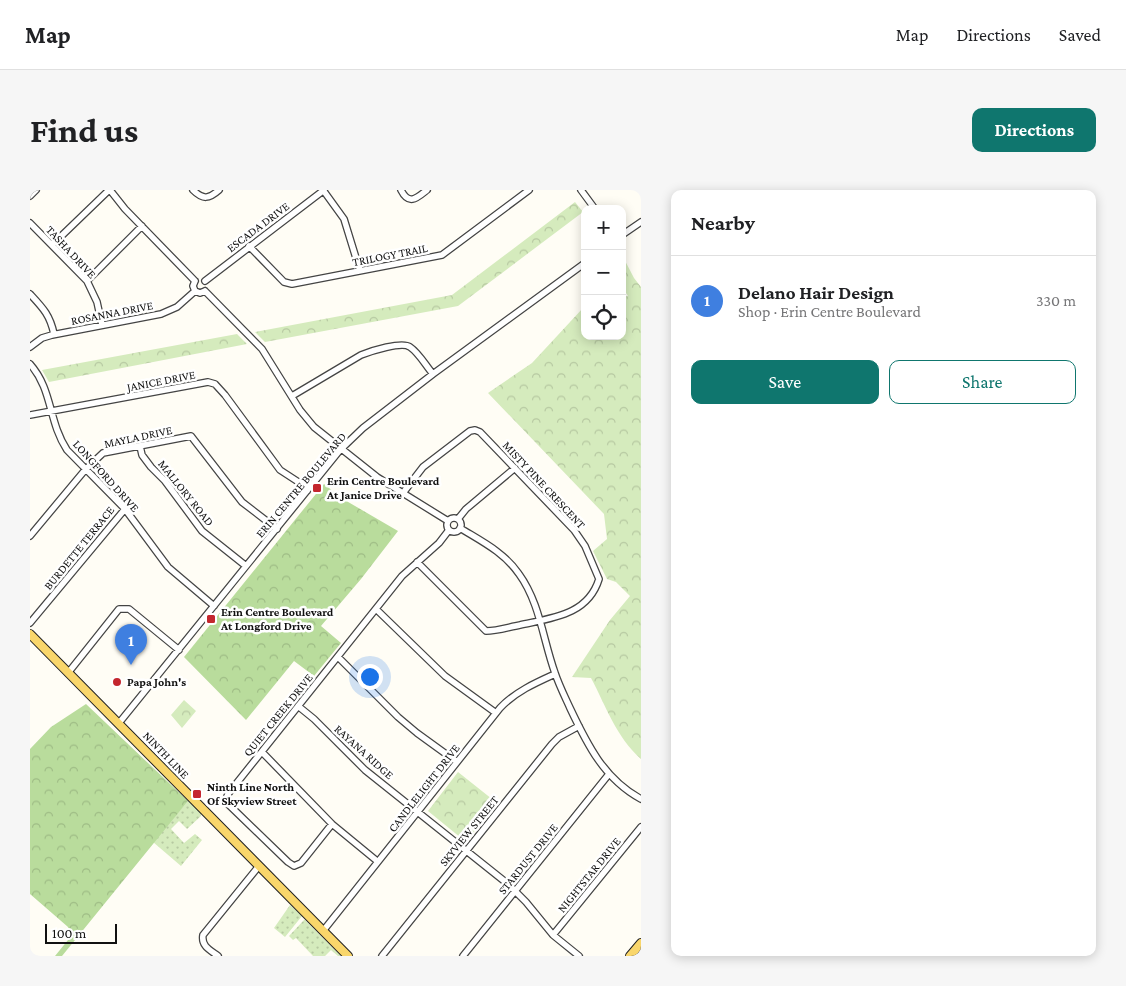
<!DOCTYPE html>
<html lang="en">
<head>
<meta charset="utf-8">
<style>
  body { margin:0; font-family:"Crimson Pro",serif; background:#f6f6f6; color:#202124 }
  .controls { position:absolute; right:15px; top:15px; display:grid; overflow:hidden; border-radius:10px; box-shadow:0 2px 12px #0003 }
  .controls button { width:45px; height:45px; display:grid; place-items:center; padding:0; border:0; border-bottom:1px solid #e0e0e0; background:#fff; color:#202124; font:25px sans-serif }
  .scale { position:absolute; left:15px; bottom:12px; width:72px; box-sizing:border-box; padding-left:5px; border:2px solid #111; border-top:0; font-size:14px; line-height:18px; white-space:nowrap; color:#111; -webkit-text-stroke:4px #fff; paint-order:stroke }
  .you { position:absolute; left:339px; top:486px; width:18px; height:18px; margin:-12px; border:4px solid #fff; border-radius:50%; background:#1a73e8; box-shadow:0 0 0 8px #1a73e833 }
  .badge { display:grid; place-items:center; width:32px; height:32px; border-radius:50%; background:#0f766e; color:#fff; font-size:16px; font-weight:700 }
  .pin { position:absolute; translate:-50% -41px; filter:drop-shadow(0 1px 2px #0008) }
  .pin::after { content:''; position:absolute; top:26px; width:18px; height:15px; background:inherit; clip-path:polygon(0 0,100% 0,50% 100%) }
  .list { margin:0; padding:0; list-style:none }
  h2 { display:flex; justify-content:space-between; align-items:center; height:65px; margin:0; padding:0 20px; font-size:21px }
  h2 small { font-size:16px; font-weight:400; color:#757577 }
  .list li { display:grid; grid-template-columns:32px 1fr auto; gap:15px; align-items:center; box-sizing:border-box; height:90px; padding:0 20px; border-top:1px solid #e0e0e0 }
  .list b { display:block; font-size:19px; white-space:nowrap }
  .list p { margin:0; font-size:16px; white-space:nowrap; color:#757577 }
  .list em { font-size:16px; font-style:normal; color:#757577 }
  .actions { display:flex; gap:10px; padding:15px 20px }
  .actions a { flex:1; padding:11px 0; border:1px solid #0f766e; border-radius:10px; text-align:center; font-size:18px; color:#0f766e }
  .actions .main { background:#0f766e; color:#fff }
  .icon { flex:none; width:28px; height:28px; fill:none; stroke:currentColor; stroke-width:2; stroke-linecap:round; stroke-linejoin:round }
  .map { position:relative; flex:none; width:611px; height:766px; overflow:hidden; border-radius:10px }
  header { display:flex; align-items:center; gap:30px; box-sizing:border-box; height:70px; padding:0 25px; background:#fff; border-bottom:1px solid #e0e0e0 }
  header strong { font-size:24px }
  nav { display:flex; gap:28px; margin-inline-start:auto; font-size:18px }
  .intro { display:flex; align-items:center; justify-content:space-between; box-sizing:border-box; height:120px; padding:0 30px }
  h1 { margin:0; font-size:35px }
  .button { padding:12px 22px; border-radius:10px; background:#0f766e; color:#fff; font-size:18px; font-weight:700 }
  main { display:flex; gap:30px; padding:0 30px }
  aside { flex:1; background:#fff; border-radius:10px; box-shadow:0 2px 12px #0003 }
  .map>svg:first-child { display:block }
</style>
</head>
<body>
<header>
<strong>Map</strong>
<nav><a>Map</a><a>Directions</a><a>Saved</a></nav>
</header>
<div class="intro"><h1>Find us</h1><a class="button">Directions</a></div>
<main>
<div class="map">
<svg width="611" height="766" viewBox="0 0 611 766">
  <defs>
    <pattern id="grass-dots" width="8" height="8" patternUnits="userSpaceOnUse" patternTransform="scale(1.25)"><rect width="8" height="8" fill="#d5ebbd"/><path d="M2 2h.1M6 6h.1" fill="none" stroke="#b6c8a1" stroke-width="1.8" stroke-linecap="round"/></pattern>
    <pattern id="forest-crowns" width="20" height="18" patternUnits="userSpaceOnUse" patternTransform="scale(1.25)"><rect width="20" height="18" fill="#b9dc9c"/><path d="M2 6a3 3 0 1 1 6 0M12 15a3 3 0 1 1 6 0" fill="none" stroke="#9ebc85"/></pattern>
    <pattern id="park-crowns" width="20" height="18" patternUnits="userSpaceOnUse" patternTransform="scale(1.25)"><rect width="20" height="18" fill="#d5ebbd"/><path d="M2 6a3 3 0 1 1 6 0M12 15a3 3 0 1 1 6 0" fill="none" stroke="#b6c8a1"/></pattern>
  </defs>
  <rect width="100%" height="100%" fill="#fffdf5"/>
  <path fill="url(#grass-dots)" d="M158,611L171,623V626L157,639L149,631L141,639L154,653L165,644L172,650L151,676L123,652Z
    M260,715L272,726L255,747L244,738Z
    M274,730H275L311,766H308L301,760L295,766H283L266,748L263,750L259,746Z"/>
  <path fill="url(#forest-crowns)" d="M294,294L313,309L368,341L331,389L291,436L311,453L284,486L264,471L216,530L154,467Z
    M56,514L158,611L32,766H25L38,750L40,743L38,737L0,704V559L21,537Z"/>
  <path fill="url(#park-crowns)" d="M545,12L553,22L428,116L235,152L225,142L422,105Z
    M592,65L604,88L611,97V569C586,547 576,516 561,488L542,487L580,430L600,406L586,392L577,389L563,361L577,349L574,324L458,203L502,173L553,118H555V146H592V107L598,106L592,97Z
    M207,144L217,154L19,192L12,180Z
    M154,510L166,521L152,538L141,525Z
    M428,582L467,613L436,652L398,621Z"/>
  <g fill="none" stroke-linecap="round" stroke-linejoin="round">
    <g stroke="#444" stroke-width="8">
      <path id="minor" d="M80,0L95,19L165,91
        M163,0C173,10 179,9 189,0
        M293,0L314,29L330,81
        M371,0C379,16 387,8 397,0
        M551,0L565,19
        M0,6L6,0
        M0,33L57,91L67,112L72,135
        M592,45L611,32
        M22,55L79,0
        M219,56L254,92L262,94L412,65L499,0
        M57,91L112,36
        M165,91L163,96L165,101L170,103L175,101
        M175,91L294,0
        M175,101L232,159L270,220L284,237L347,287L418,331
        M0,104C13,118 20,125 24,144
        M0,157L12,148L22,145L131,124L147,117L165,101
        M0,174C23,200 18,231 37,260L95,319L138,377L184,416
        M262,206L331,165C341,161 372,151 380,157C389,163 396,176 403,184
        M0,225L178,192L185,194L195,205L250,280L273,295L277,301
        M110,256L112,265L121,277L135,291L172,341L216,376
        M373,303L393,277L440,241L445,240L450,242L544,340L555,356L569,389C558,425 522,428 490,435C479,437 467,441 456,441L387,372
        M417 335a7 7 0 1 1 14 0a7 7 0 1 1-14 0Z
        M428,329L436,319L485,278
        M430,338C451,351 474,362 489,384C510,413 513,450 525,483C529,495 535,507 540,518C557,554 574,589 611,609
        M0,346L55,280L73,263L161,246L212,312L247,339
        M346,419L415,486L466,523
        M0,433L95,319
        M308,467L368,527L387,543L427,572
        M38,483L89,419H99L149,460
        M268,516L284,529L335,580L478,694L496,712L523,745L549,766
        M89,533L310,260L333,238L403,184L555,73
        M232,562L302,634L347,671
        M302,634L271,673L264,676L258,672L198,614L196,609L198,604L372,386L409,353L419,340
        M293,741L470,518C485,502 505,493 525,484
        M523,745L611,637
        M188,766C180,760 171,756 173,745L229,676
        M352,766L522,554L529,547L549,536
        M433,766L579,584"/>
    </g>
    <g stroke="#222" stroke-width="10">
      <path id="major" d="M0,444L318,766
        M600,766L611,753"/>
    </g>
    <use href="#minor" stroke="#fff" stroke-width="5.5"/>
    <use href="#major" stroke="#f9d66b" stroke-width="8"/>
  </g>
  <g fill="#c4262e" stroke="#fff" stroke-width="2">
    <rect x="282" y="293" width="10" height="10" rx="2.5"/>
    <rect x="176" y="424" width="10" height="10" rx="2.5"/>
    <circle cx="87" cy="492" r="5"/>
    <rect x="162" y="599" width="10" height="10" rx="2.5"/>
  </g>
  <g text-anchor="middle" stroke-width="5" stroke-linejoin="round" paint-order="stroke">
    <g font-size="12" fill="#111" stroke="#fff">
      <text transform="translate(228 37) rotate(-37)" y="4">ESCADA DRIVE</text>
      <text transform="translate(41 62) rotate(47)" y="4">TASHA DRIVE</text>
      <text transform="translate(360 65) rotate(-11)" y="4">TRILOGY TRAIL</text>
      <text transform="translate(82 123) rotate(-11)" y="4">ROSANNA DRIVE</text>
      <text transform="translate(131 191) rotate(-11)" y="4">JANICE DRIVE</text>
      <text transform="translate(108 247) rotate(-12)" y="4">MAYLA DRIVE</text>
      <text transform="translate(76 286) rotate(48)" y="4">LONGFORD DRIVE</text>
      <text transform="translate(271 295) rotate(-50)" y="4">ERIN CENTRE BOULEVARD</text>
      <text transform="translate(514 295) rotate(47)" y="4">MISTY PINE CRESCENT</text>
      <text transform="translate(156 303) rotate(51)" y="4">MALLORY ROAD</text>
      <text transform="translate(49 358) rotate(-51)" y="4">BURDETTE TERRACE</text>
      <text transform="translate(248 525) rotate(-51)" y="4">QUIET CREEK DRIVE</text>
      <text transform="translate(334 562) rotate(42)" y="4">RAYANA RIDGE</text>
      <text transform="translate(136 565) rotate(46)" y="4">NINTH LINE</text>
      <text transform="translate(394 598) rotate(-52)" y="4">CANDLELIGHT DRIVE</text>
      <text transform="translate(439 641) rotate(-51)" y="4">SKYVIEW STREET</text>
      <text transform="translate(498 669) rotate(-51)" y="4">STARDUST DRIVE</text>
      <text transform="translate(559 685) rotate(-51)" y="4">NIGHTSTAR DRIVE</text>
    </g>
    <g font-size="12" font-weight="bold" fill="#111" stroke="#fff" text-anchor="start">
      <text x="297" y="295">Erin Centre Boulevard<tspan x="297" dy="14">At Janice Drive</tspan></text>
      <text x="191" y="426">Erin Centre Boulevard<tspan x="191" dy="14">At Longford Drive</tspan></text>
      <text x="97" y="496">Papa John's</text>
      <text x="177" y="601">Ninth Line North<tspan x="177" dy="14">Of Skyview Street</tspan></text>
    </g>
  </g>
</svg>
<div class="controls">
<button>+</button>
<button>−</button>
<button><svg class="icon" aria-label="locate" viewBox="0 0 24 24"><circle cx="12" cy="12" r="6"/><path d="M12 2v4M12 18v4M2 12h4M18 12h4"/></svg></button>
</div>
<div class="scale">100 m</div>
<div class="you"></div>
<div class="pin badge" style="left:101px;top:475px;background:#3f7fe0">1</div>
</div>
<aside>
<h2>Nearby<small></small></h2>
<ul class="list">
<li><span class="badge" style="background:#3f7fe0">1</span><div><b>Delano Hair Design</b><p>Shop · Erin Centre Boulevard</p></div><em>330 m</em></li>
</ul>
<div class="actions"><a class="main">Save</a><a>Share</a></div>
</aside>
</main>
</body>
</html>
